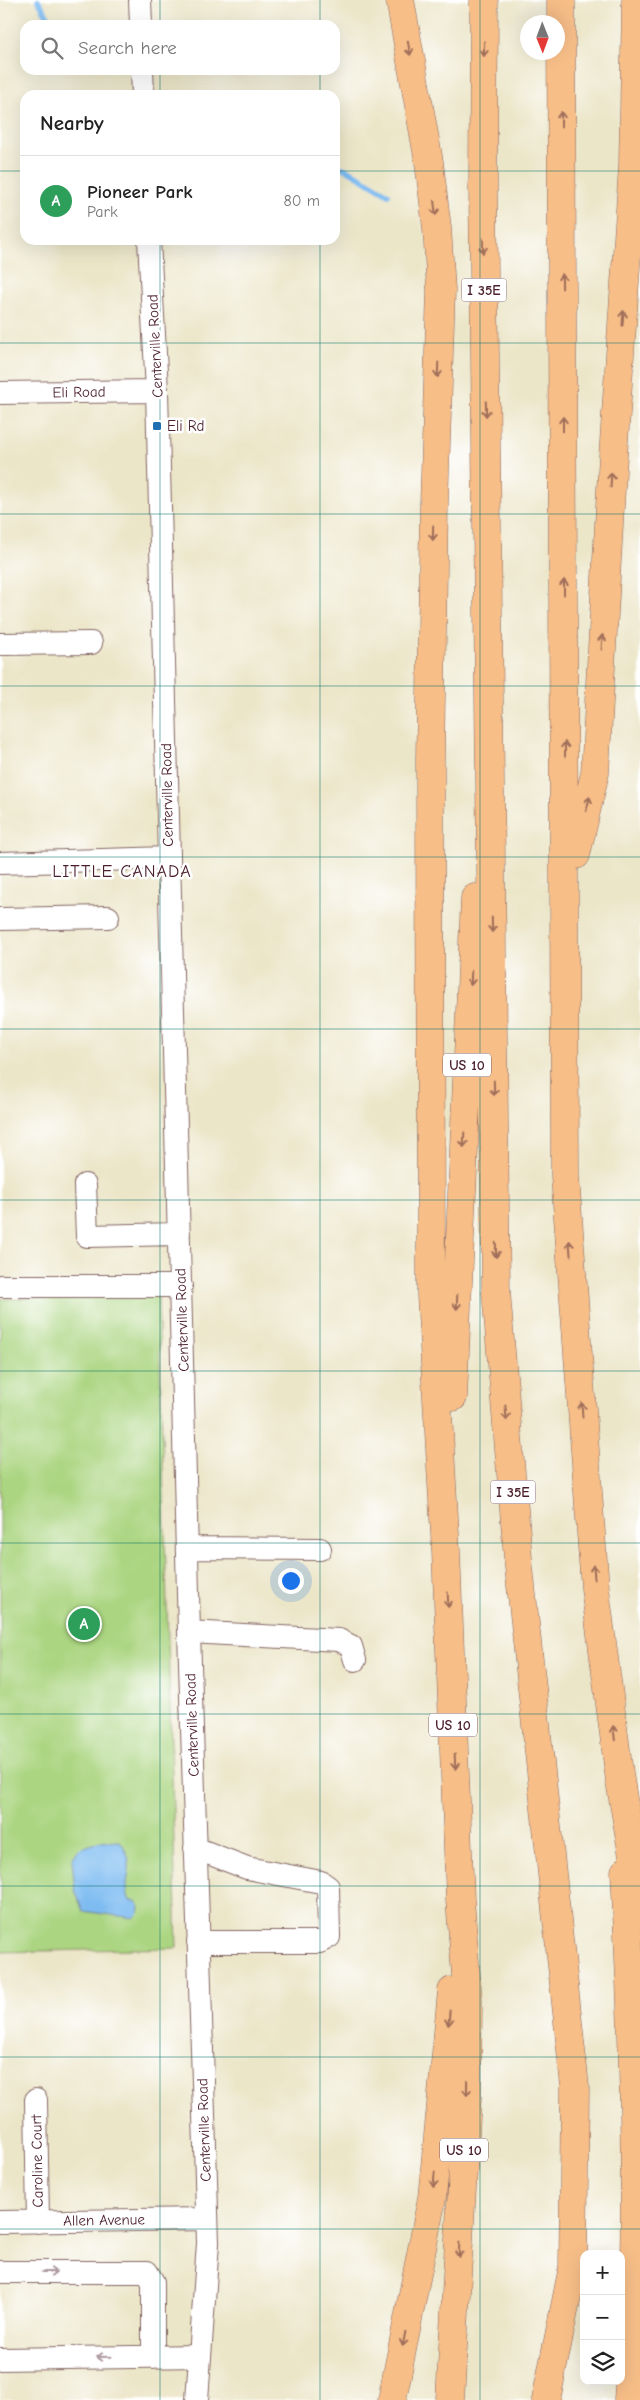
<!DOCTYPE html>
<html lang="en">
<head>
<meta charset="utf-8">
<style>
  body { margin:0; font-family:"Comic Neue",sans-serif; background:#f2f2f2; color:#222 }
  .controls { position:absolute; right:15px; bottom:15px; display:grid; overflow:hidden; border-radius:10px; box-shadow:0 5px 20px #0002 }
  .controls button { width:45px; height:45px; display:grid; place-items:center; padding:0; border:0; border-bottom:1px solid #e0e0e0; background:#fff; color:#222; font:25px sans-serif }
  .compass { position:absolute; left:520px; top:15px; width:45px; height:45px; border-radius:50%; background:#fff; box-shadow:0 5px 20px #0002; rotate:179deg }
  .you { position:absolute; left:290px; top:1580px; width:18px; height:18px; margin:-12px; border:4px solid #fff; border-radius:50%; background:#1a73e8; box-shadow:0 0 0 8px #1a73e833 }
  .badge { display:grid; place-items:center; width:32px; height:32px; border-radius:50%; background:#0f766e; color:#fff; font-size:16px; font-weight:700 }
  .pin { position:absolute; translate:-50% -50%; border:2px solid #fff; box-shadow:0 1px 5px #0006 }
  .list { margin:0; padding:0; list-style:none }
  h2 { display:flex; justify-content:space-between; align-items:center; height:65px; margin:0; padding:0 20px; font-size:21px }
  h2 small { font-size:16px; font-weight:400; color:#767676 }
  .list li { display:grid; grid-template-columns:32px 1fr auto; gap:15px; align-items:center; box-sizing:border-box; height:90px; padding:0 20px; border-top:1px solid #e0e0e0 }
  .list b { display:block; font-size:19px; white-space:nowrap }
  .list p { margin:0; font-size:16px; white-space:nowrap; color:#767676 }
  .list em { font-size:16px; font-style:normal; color:#767676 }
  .icon { flex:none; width:28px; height:28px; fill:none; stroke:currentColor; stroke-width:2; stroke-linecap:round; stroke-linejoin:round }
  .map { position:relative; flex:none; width:640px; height:2400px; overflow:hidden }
  .search { position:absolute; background:#fff; box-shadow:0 5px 20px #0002; left:20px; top:20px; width:320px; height:55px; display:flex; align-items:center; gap:12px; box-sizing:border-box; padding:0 18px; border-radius:15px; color:#767676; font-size:19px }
  .panel { position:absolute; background:#fff; box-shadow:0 5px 20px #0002; left:20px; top:90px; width:320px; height:155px; border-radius:15px }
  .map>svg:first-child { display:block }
</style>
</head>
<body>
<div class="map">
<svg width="640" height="2400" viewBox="0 0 640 2400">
  <rect width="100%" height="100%" fill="#fff"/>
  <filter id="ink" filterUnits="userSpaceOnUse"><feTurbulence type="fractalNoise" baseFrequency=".02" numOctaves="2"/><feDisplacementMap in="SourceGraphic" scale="10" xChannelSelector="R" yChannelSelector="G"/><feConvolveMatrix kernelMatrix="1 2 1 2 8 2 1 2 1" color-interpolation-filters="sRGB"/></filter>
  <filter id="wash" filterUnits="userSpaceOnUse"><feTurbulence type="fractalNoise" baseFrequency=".0096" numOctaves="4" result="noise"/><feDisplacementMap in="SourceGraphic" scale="20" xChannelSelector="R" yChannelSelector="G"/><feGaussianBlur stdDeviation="1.12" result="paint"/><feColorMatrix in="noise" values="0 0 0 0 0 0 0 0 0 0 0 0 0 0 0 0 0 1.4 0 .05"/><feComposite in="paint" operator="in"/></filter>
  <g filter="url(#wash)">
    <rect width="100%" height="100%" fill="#ece6c9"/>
    <path fill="#abd581" stroke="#7a7a56" d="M158,1295L177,1948L0,1952V1299Z"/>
    <path fill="#7dbbf1" stroke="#646d8e" d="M120,1841C140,1869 120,1877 130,1901H136L140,1907L139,1913L134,1918L83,1911L75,1890L72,1859L79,1849L98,1842Z"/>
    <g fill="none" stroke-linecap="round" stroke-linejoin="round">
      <path stroke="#7dbbf1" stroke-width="5.5" d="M38,0L53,25
        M335,165L350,171L388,194"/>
    </g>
  </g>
  <g filter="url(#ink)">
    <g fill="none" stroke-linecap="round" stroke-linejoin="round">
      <g stroke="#836562" stroke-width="24">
        <path id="minor" d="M140,0L141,25
          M142,70L143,95
          M149,240L157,391L189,1632L208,2243L197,2400
          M0,393L157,391
          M0,644L91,643
          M0,863L169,858
          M0,919L108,917
          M85,1185L87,1236L179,1234
          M0,1286H181
          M187,1548L320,1549
          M189,1632L339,1640L351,1646L355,1660
          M195,1848L247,1868L321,1882L328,1887L329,1937L320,1942H198
          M36,2100L38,2222
          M0,2222L207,2219
          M0,2272H147L153,2282V2357
          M0,2359L200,2356"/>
      </g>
      <g stroke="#836562" stroke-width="29">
        <path id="highway" d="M400,0L429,162L437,228L441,290L434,504L430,760L431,1296L446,1551L460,1900L468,2000L467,2099L450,2400
          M484,0L483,188L496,1291L518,1558L575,2087L573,2267L546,2400
          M561,0L565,1176L595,1588L620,1781L640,1896
          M576,855L595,773L612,471L633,166L636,0
          M453,1397L475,898
          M625,1872C634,2048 640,2225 628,2400
          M392,2400L432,2198L452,1991"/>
      </g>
      <use href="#minor" stroke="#fff" stroke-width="22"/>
      <use href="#highway" stroke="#f7be88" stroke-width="28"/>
    </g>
    <defs><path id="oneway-shaft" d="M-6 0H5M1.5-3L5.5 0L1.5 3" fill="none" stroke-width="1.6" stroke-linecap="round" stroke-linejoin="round" transform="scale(1.25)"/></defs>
    <g stroke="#a06e5a">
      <use href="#oneway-shaft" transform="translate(409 48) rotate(80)"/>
      <use href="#oneway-shaft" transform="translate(484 49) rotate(91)"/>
      <use href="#oneway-shaft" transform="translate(561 119) rotate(-90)"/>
      <use href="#oneway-shaft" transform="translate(435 208) rotate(83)"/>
      <use href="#oneway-shaft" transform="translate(483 246) rotate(89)"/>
      <use href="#oneway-shaft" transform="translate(562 281) rotate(-91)"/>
      <use href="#oneway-shaft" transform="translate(623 318) rotate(-86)"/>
      <use href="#oneway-shaft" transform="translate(438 370) rotate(92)"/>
      <use href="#oneway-shaft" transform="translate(486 409) rotate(89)"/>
      <use href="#oneway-shaft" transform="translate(563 424) rotate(-90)"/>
      <use href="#oneway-shaft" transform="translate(611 480) rotate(-87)"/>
      <use href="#oneway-shaft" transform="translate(433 533) rotate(91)"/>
      <use href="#oneway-shaft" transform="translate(564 587) rotate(-90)"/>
      <use href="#oneway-shaft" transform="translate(602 642) rotate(-87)"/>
      <use href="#oneway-shaft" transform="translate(565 749) rotate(-90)"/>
      <use href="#oneway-shaft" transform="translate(588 804) rotate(-77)"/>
      <use href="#oneway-shaft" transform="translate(492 925) rotate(89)"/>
      <use href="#oneway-shaft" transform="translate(471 978) rotate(92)"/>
      <use href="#oneway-shaft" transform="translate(494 1088) rotate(89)"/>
      <use href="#oneway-shaft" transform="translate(464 1140) rotate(92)"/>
      <use href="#oneway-shaft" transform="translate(570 1248) rotate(-94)"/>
      <use href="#oneway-shaft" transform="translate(496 1250) rotate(89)"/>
      <use href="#oneway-shaft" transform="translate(457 1302) rotate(92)"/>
      <use href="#oneway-shaft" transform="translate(582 1410) rotate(-94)"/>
      <use href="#oneway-shaft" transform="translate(506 1413) rotate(85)"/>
      <use href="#oneway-shaft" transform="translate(594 1572) rotate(-94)"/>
      <use href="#oneway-shaft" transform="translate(448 1600) rotate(88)"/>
      <use href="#oneway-shaft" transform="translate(614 1733) rotate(-97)"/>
      <use href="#oneway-shaft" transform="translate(455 1762) rotate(88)"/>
      <use href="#oneway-shaft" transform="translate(449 2018) rotate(95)"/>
      <use href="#oneway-shaft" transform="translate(467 2088) rotate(91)"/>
      <use href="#oneway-shaft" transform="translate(434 2180) rotate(95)"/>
      <use href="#oneway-shaft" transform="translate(459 2250) rotate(93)"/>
      <use href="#oneway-shaft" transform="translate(404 2339) rotate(101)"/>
    </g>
    <g stroke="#ae9aa0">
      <use href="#oneway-shaft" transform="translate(49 2272)"/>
      <use href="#oneway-shaft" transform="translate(104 2357) rotate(179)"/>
    </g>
  </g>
  <path fill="none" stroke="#0f766e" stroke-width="1" stroke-opacity="0.55" d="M160,0V25M320,0V25M480,0V2400M160,70V95M320,70V95M0,171H25M335,171H640M160,240V2400M320,240V2400M0,343H640M0,514H640M0,686H640M0,857H640M0,1029H640M0,1200H640M0,1371H640M0,1543H640M0,1714H640M0,1886H640M0,2057H640M0,2229H640"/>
  <rect fill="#1f6fb2" stroke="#fff" stroke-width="2" x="152" y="421" width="10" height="10" rx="2.5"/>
  <g text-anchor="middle" stroke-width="5" stroke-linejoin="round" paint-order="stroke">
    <g fill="#fff" stroke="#80626b" stroke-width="1">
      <rect x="461.5" y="278.5" width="45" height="23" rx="4"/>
      <rect x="443" y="1053.5" width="48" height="23" rx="4"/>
      <rect x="490.5" y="1480.5" width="45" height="23" rx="4"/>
      <rect x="429" y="1713.5" width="48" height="23" rx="4"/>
      <rect x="440" y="2138.5" width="48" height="23" rx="4"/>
    </g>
    <g font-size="14" font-weight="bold" fill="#4a1f2b">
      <text x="484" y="295">I 35E</text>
      <text x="467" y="1070">US 10</text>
      <text x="513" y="1497">I 35E</text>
      <text x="453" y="1730">US 10</text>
      <text x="464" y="2155">US 10</text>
    </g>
    <g font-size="15" fill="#4a1f2b" stroke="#fff">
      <text transform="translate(155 346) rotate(-93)" y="5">Centerville Road</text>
      <text transform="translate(79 392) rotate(-1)" y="5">Eli Road</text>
      <text transform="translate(167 795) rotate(-91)" y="5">Centerville Road</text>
      <text transform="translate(182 1320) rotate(-92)" y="5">Centerville Road</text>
      <text transform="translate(192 1725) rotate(-92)" y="5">Centerville Road</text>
      <text transform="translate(204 2130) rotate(-92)" y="5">Centerville Road</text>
      <text transform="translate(37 2161) rotate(-91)" y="5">Caroline Court</text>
      <text transform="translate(104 2220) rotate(-1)" y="5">Allen Avenue</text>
    </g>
    <g font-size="15" fill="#4a1f2b" stroke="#fff" text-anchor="start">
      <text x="167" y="431">Eli Rd</text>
    </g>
    <g font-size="18" letter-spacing="1" fill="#4a1f2b" stroke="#fff">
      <text x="122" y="877">LITTLE CANADA</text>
    </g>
  </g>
</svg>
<div class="controls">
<button>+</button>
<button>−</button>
<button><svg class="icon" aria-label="layers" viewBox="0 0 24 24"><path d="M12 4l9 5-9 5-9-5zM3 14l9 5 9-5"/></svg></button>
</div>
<svg class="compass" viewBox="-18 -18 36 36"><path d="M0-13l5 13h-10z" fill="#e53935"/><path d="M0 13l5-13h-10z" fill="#767676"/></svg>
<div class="you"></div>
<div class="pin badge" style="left:84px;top:1624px;background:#2e9e5b">A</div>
<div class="search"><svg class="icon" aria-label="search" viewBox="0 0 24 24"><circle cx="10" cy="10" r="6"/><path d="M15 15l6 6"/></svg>Search here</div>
<section class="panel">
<h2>Nearby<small></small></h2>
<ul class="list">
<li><span class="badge" style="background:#2e9e5b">A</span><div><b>Pioneer Park</b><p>Park</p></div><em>80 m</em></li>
</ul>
</section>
</div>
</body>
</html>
